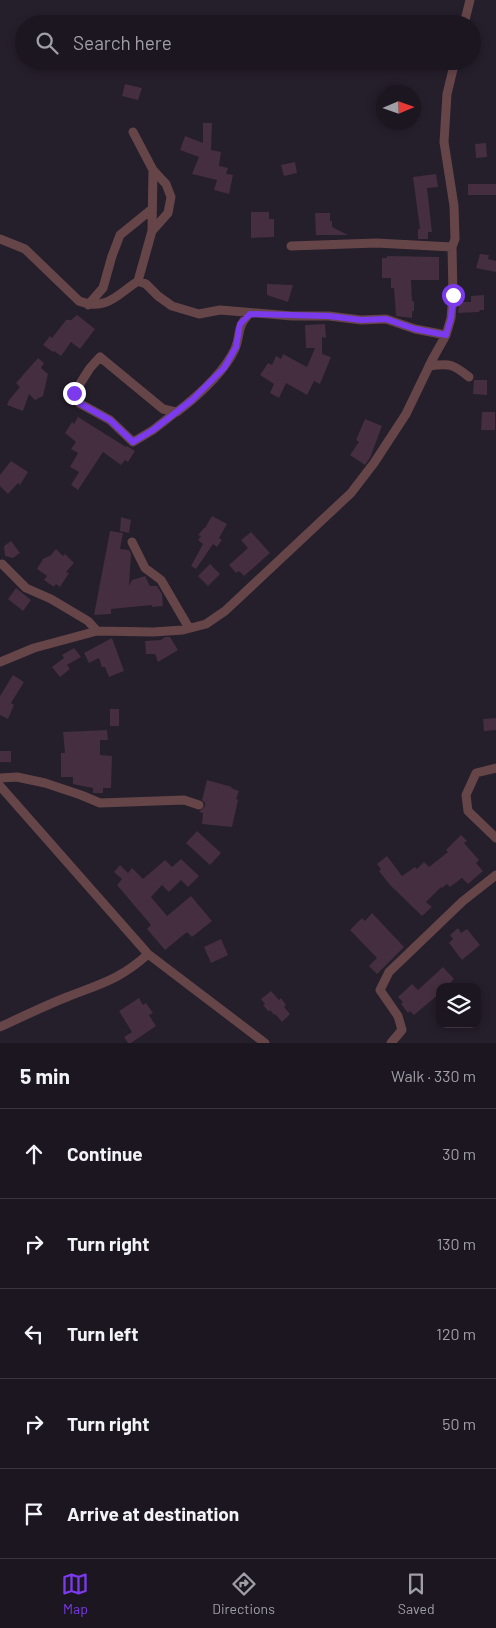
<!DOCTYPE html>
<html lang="en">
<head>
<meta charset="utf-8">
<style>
  body { margin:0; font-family:Barlow,sans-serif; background:#251f29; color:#f1f3f6 }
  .controls { position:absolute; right:15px; bottom:15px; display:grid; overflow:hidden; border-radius:10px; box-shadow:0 2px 8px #0003 }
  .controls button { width:45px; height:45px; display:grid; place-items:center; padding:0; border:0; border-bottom:1px solid #3a353e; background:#1c1620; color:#f1f3f6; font:25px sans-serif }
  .compass { position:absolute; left:376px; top:85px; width:45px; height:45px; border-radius:50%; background:#1c1620; box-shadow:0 2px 8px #0003; rotate:88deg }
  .stop { position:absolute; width:15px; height:15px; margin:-11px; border:4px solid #7c3aed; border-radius:50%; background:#fff }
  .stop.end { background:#7c3aed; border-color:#fff; box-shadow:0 1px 5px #0008 }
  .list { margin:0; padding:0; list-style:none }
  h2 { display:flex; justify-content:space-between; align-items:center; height:65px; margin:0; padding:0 20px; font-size:21px }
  h2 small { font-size:16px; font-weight:400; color:#a09fa5 }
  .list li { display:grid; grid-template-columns:32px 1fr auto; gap:15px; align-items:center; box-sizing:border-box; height:90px; padding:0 20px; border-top:1px solid #3a353e }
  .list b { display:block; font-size:19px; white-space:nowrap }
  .list em { font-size:16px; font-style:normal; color:#a09fa5 }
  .icon { flex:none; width:28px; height:28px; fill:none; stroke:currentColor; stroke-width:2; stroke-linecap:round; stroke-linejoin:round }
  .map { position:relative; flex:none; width:496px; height:1043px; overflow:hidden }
  .search { position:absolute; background:#1c1620; box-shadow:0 2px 8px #0003; left:15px; right:15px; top:15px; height:55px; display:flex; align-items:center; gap:12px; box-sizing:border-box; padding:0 18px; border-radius:28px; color:#a09fa5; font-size:19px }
  .sheet { height:515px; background:#1c1620 }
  nav { display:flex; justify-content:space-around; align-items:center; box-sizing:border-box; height:70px; border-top:1px solid #3a353e; background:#1c1620; font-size:14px; color:#a09fa5 }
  nav a { display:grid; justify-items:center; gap:2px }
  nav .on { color:#7c3aed }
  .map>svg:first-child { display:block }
</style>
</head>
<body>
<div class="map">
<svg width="496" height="1043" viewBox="0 0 496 1043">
  <rect width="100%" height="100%" fill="#251e2b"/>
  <path fill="#442e3f" d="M125,84L142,88L138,100L122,96Z
    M203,123H212L211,150L221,152L219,166L228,168L226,174L233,175L229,194L214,190L217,180L192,174L199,157L180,150L185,136L203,143Z
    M486,143L487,157L476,158L475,144Z
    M295,162L297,173L284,176L281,165Z
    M436,174L438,187L427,188L432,232H428V239H418V229H420L413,177Z
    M468,184H496V195H468Z
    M251,212H269V219H274V237L251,238Z
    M315,213H330V221H332V227L348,235H316Z
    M480,254L489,255L488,259L496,261V272L476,268Z
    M387,256L439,257V280H411L412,301H414V311H412V318L396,316L394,288H391V278H382V258H387Z
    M267,284L293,285L288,302L267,295Z
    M484,295V310H480L479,312L458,313L459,302H471V296Z
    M77,315L95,329L80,349L71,342L61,356L54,351L53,352L43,345L50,336L52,338L66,320H71Z
    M325,324L326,338L322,337V354L331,357L320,384L314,381L307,395L286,383L279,398L270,393L274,384L260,375L268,363L272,365L276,356L281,359L283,354L307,367L315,348H306L305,325Z
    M38,358L44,363L41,368L48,374L43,396L35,400L29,394L23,411L7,405L9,400L20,387L16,383Z
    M474,380H487V395L473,394Z
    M482,412H495V430H481Z
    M78,417L126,447L127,446L135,451L128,462L125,460L121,465L103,452L78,490L71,485L79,472L70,467L78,453L71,449L76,442L65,433L72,422L74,424Z
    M365,419L382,426L370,458L365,465L350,455L359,442L356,440Z
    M11,461L28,472L20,485L18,483L8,494L0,486V475Z
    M212,516L227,524L219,538L222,540L217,547L213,544L196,569L191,566L203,544L198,540L201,536L198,535L204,528H205Z
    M121,517L131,520L129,533L120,531Z
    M110,531L123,533L120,549L129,550L131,554L129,586L132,580L145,576L150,586H157L162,594L163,606L152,607V605L111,609V614L94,615Z
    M251,532L270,553L244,576L239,571L236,573L229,565L248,548L241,540Z
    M11,541L20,553L13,558L5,556L4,546Z
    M56,549L63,556L65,554L74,563L66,572L69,573L60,587L56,584L54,587L44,580L47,576L37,569L43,559L51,555Z
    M210,564L220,574L208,586L198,576Z
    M16,588L31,600L23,611L8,599Z
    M165,637H170L178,650L158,662L155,654H146L145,641L161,640Z
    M112,638L124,671L109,677L105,667H102L99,658L89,663L84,653Z
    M74,648L81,657L67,665L70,669L60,677L52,667L64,658L62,655Z
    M13,675L24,682L11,703L14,705L8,719L0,715V696Z
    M110,709H119V726H110Z
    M496,718V730L484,731L483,719Z
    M107,730L108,740H100V755L112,756L111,788H103V793H93V788L73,784V777H61V753H65L63,732Z
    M0,751H11V762H0Z
    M207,780L232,787L231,788L239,791L236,799L238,800L232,827L202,824L203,813L199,812L205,806V803L202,800Z
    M197,831L221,853L210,865L186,843Z
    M461,835L467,841L464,843L479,860L476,863L483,871L468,884L462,878L450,887L447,884L442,888L441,887L426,902L432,907L422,916L390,885L379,871L381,869L377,864L387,856L402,876L415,867L417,869L424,862L429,867L448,852L446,850Z
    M181,859L199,876L188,887L181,880L169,892L162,885L151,897L167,916L191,896L212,921L192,937L187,932L165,950L147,929L151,925L117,885L122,879L114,872L120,865L128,873L132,868L143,879L165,860L172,867Z
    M372,913L404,947L377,974L369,966L377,958L350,930L362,918L365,921Z
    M458,928L461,933L467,929L480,945L462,960L449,943L453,939L450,935Z
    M221,939L228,955L211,963L204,947Z
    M443,967L454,979L446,987H440V993L414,1015L410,1011L408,1013L401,1004L403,1002L398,997L412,984L418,990Z
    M271,991L279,1000L281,998L286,1005L284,1007L290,1014L282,1022L275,1014L274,1015L270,1010L269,1012L263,1005L265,1004L261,999Z
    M139,998L143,1005L146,1003L153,1013L149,1015L156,1026L131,1043H128L124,1037L132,1032L119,1011Z"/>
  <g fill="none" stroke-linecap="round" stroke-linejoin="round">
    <path stroke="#664549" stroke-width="9" d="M464,24L470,0
      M133,132L153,170L166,184L171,197L168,213L152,231L138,281
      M152,231L153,170
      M0,239L25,249L79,301C106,312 118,294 138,281L146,284L158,296L172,306L199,314L220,310L292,316H329L361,320L386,319L415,329L446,335
      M291,246L376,243L452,247
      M88,305L103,288L112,256L120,235L152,209
      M429,366C450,363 453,364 469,377
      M176,412L153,430L133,442L110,420L79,403L74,393L90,368L100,357L163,409L176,412H177C199,395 223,374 235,349C242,332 235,329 250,313
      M132,542L145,568L161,580L189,628
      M2,564L26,588L51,599L88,621L97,631
      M0,662L34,648L97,631L153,632L183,630L206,624L225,611L351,493L374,463L406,414L432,360L446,335L451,318L453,295L452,247L455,239L454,206L444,142L447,94L455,61
      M496,768L476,773L466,795L468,811L496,838
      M0,778L17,777L45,783L81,795L100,803L184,800L199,805
      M0,786L148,954L265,1043
      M0,1027C22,1017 44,1006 67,997C100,984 121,979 148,954
      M391,1043L402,1030L398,1016L380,990L389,972L463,901L496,875"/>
  </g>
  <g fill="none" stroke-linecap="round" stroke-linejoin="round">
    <path stroke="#7c3aed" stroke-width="6" d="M74,393L79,403L110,420L133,442L153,430L192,400L224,368L236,347L240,324L250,314L329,316L361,320L386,319L415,329L446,335L451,318L453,295"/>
  </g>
</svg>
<div class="controls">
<button><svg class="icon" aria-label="layers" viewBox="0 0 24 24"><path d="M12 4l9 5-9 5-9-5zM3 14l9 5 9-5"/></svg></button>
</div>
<svg class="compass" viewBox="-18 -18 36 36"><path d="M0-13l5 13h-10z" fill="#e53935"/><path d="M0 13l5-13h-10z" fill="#a09fa5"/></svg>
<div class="stop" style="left:453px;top:295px"></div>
<div class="stop end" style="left:74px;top:393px"></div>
<div class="search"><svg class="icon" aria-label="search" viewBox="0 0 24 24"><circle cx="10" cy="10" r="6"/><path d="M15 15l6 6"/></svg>Search here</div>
</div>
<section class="sheet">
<h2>5 min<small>Walk · 330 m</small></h2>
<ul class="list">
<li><svg class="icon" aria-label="ahead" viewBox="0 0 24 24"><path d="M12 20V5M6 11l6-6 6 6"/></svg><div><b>Continue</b></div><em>30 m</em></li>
<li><svg class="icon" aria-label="right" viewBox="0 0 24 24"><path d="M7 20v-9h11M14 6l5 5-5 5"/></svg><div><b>Turn right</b></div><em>130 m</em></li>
<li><svg class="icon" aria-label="left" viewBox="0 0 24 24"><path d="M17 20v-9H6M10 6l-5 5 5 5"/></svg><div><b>Turn left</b></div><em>120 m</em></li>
<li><svg class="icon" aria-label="right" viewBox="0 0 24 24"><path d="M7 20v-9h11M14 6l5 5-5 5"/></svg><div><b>Turn right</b></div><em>50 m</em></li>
<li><svg class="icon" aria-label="arrive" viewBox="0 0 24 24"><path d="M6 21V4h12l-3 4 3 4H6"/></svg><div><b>Arrive at destination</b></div></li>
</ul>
</section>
<nav>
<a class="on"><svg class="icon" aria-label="map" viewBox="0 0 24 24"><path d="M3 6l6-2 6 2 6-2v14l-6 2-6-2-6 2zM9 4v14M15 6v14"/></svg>Map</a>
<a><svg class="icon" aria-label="directions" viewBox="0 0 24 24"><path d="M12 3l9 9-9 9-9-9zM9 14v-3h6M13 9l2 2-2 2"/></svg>Directions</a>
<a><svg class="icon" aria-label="saved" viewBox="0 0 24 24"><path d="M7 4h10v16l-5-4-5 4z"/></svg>Saved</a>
</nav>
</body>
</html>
